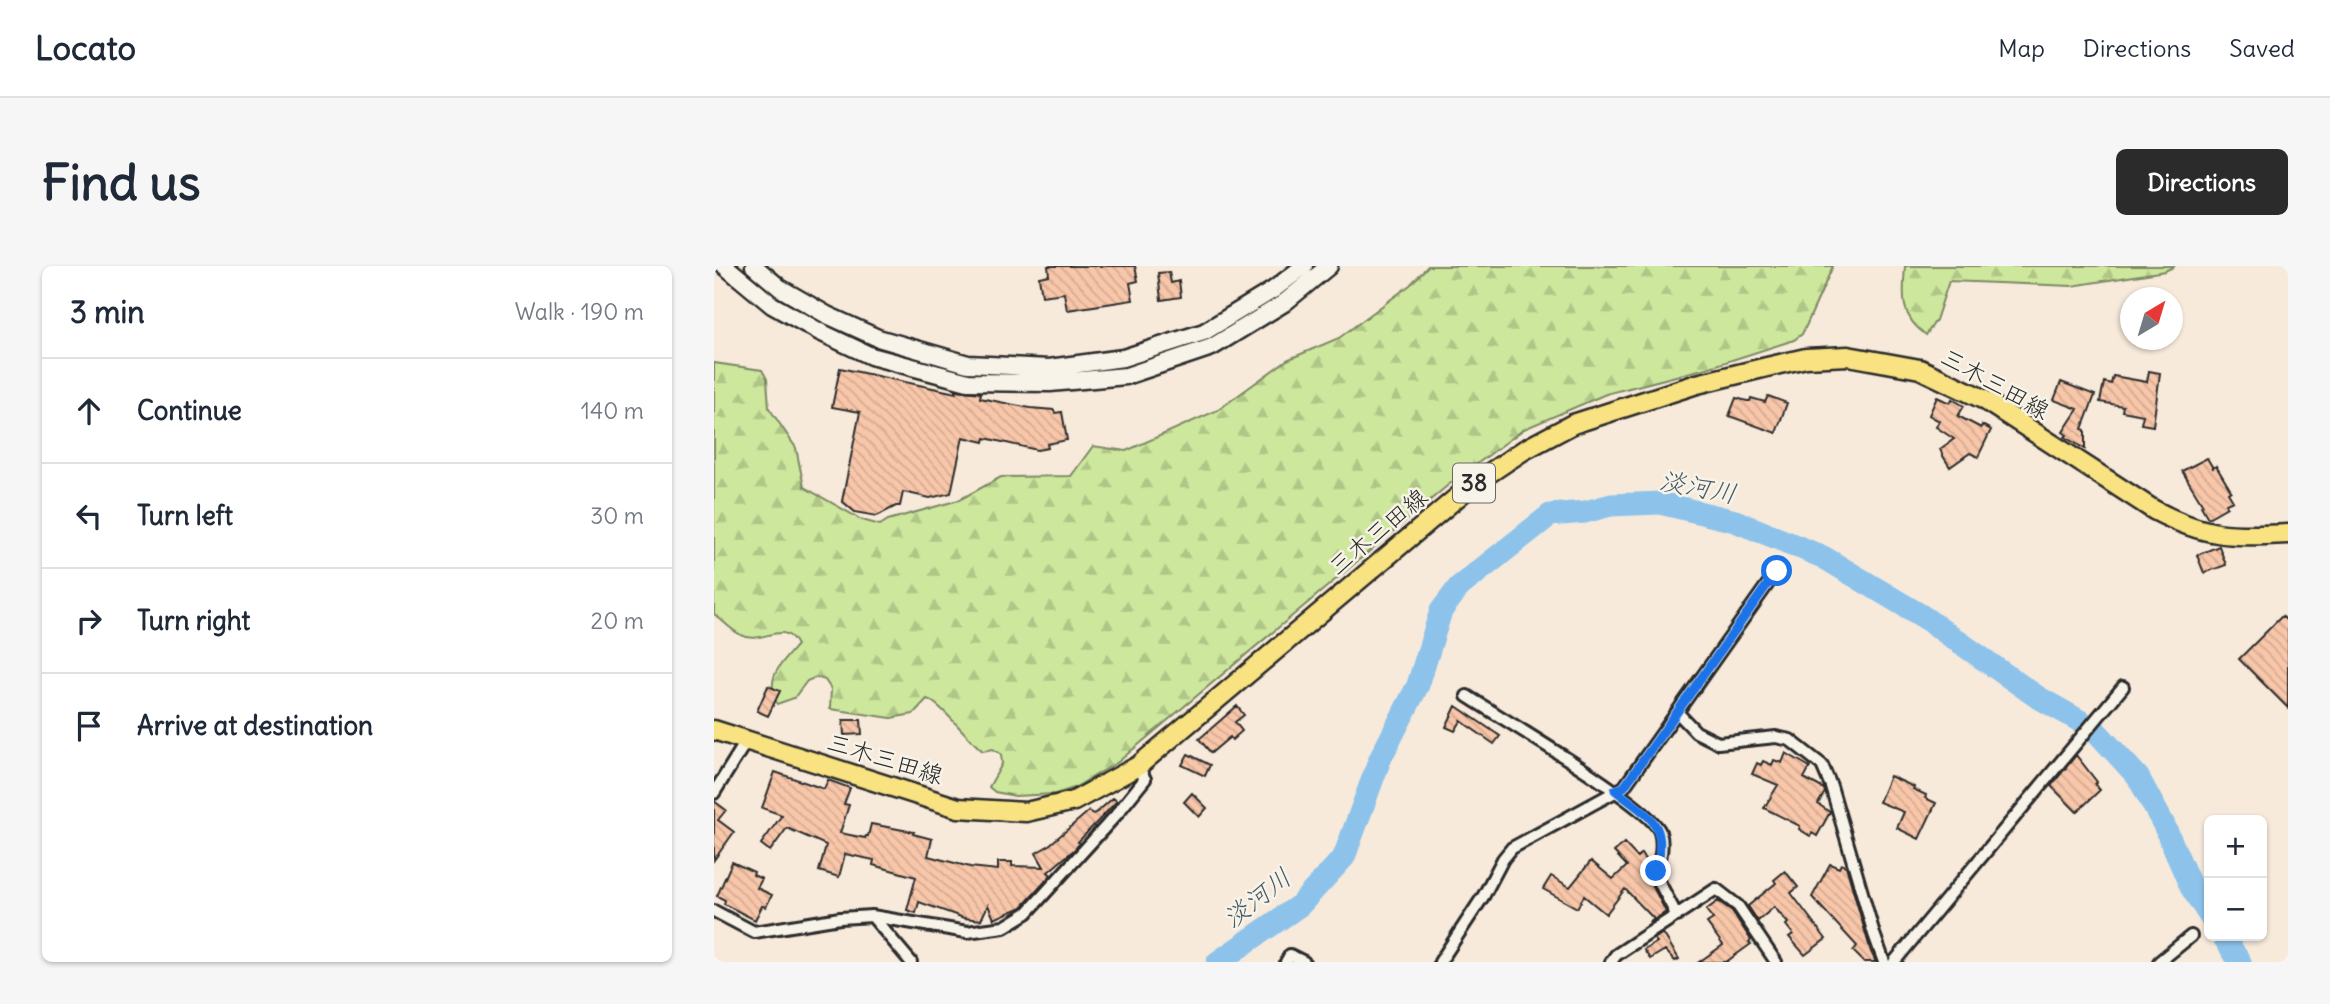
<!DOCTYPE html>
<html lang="en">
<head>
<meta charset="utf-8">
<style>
  body { margin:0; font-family:Delius,"Klee One",sans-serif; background:#f6f6f7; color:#1f2937 }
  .controls { position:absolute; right:21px; bottom:21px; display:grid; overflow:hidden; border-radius:10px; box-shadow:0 2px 5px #0004 }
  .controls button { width:63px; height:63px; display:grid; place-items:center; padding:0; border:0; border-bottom:2px solid #e0e1e3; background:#fff; color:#1f2937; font:35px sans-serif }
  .compass { position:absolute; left:1406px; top:21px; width:63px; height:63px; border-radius:50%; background:#fff; box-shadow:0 2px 5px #0004; rotate:38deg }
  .stop { position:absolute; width:21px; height:21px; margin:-16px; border:5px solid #1a73e8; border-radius:50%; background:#fff }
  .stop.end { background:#1a73e8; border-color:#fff; box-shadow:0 2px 7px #0008 }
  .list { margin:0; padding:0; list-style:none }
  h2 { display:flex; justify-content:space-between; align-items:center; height:91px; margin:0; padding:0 28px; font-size:30px }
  h2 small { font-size:23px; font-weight:400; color:#747a83 }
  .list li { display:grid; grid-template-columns:46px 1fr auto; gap:21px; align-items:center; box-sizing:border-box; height:105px; padding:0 28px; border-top:2px solid #e0e1e3 }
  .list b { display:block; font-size:26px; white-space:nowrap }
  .list em { font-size:23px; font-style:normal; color:#747a83 }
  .icon { flex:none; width:38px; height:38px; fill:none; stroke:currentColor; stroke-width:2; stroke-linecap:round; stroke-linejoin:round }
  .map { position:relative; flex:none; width:1574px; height:696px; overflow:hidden; border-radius:10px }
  header { display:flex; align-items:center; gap:42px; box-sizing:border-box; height:98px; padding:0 35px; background:#fff; border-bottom:2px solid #e0e1e3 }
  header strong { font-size:33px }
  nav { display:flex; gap:38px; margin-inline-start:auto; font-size:24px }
  .intro { display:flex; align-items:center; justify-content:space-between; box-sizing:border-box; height:168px; padding:0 42px }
  h1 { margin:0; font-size:49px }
  .button { padding:18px 32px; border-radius:10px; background:#2b2b2b; color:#fff; font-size:24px; font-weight:700 }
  main { display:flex; gap:42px; padding:0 42px }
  aside { flex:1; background:#fff; border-radius:10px; box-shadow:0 2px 5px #0004 }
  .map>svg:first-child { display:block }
</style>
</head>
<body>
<header>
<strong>Locato</strong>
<nav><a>Map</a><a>Directions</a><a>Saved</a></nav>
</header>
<div class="intro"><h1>Find us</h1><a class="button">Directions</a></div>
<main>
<aside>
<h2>3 min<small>Walk · 190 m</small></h2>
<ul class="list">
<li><svg class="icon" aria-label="ahead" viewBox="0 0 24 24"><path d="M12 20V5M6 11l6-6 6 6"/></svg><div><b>Continue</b></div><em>140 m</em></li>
<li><svg class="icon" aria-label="left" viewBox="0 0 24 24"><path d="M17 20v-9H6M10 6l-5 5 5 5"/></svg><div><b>Turn left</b></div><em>30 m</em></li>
<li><svg class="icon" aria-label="right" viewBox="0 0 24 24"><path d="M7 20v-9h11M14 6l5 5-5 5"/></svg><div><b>Turn right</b></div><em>20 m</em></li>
<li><svg class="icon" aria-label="arrive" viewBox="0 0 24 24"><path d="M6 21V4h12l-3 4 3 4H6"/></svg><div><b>Arrive at destination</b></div></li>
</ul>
</aside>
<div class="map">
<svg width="1574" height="696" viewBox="0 0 1574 696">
  <defs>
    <pattern id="forest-firs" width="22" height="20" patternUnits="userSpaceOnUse" patternTransform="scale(1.75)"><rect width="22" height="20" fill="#cde79d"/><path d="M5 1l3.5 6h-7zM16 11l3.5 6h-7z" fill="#b0c687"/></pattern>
    <pattern id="building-back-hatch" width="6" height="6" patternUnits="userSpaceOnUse" patternTransform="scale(1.75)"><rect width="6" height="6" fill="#f8c6a9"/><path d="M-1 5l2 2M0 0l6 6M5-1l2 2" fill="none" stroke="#d5aa92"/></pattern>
  </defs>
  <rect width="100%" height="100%" fill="#f7eadb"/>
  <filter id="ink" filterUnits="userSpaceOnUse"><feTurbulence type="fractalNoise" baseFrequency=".0143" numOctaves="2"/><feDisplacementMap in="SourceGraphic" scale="14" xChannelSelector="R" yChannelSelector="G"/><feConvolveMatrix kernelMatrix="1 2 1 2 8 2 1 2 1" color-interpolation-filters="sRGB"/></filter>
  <g filter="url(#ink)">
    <path fill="url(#forest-firs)" stroke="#7c8964" stroke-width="2" d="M714,0H1119L1092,60L1088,68L1080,74L993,102L892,128L810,163L733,220L404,496L360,522L341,528L301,530L281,526L275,521L288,498L287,488L279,483L269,485C253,473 227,437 213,433L199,448L177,452L116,443L117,423L111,414L102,411L93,415L80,432L63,438C51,411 66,399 83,379C69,352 49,380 27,369C18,365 8,354 0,348V97L48,104L53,113L55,142L82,182L90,221L148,254L166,259L174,254L245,234L287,211L357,210L379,180L412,185L504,144L573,94L625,72L696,19Z
      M1191,0H1461L1451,5L1358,20L1235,15L1222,54L1212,69C1185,50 1189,29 1191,0Z"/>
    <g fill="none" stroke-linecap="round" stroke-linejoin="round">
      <path stroke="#8dc3eb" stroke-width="23" d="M1509,670L1526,696
        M504,696L586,639L630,591L666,493L704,419L727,345L745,321L836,249L871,246L897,239L946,237L1021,255L1109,291L1208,350L1322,430L1380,463L1424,511L1450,559L1477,621L1495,649"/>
    </g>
    <path fill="url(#building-back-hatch)" stroke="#2b2b2b" stroke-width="2" d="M334,0H421L424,15L416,17L419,34L353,44L350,27L328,30L325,11L335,9Z
      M455,6L457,17L465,15L467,31L447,34L444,7Z
      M126,102L242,127V124L267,127L266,132L316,142L340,144L341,147L348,146L353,174L333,178L334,182L323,184L271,172L270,176L249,171L237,227L216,232L189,226L186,240H182L163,250L141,246L128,235L146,146L118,141Z
      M1435,105L1446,107L1439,160L1427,158L1429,149L1408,145L1409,140L1386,136L1390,116L1397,118L1399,110L1433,116Z
      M1347,116L1381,129L1368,163L1371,164V183L1351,171L1353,169L1349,166L1364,143L1340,134Z
      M1054,130L1073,137L1062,167L1015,150L1022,132L1033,135H1036L1037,132L1051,136Z
      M1223,131L1236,137L1238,133L1250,140L1244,150L1267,162L1268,159L1277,164L1264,191L1256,187L1236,201L1229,190L1226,183L1240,173L1222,161L1225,155L1215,149Z
      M1493,192L1499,202L1502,200L1517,225L1514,227L1519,235L1512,238L1513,241L1494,252L1487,240L1489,239L1468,205Z
      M1505,280L1512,299L1490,307L1483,289Z
      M1568,350L1574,356V442L1525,393Z
      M54,420L66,425L54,450L43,445Z
      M523,440L530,449L521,456L528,465L518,474L516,471L497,487L485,473Z
      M742,440L786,470L780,478L747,455L741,465L732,461Z
      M129,454H147L148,468L130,469Z
      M1072,487L1096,501L1090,512L1110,523L1111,526L1104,538L1116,546L1103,570L1098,567L1096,570L1085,563L1086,560L1050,542L1064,519L1038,508L1043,497L1047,499L1049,495L1058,499L1060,494L1068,497Z
      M474,488L496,499L491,510L468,499Z
      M1362,489L1383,516L1381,518L1386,524L1363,546L1337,520Z
      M61,506L110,523L114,514L136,522L130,538L135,539L126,567L151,572L152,570H154L157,558L200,566L199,568L218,573L214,590L256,601L284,604V596H298V600L330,601L322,587L334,580L375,545L378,548L382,547L399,532L403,535L364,576L366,577L361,583L334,606L337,609L308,641L280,653L274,639L267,654L250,652L205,636L202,647L193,644L202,611L159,599L160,594L131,588L125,611L105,605L112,579L73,562L56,585L47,578L68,549L48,542Z
      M1176,510L1200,521L1199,523L1212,529L1211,532L1222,537L1205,573L1183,562L1190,546L1165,536Z
      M478,527L493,542L485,551L470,536Z
      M0,535L12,544L4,554L20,566L0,594Z
      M910,577L923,591L927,587L936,598L934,611L952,646L935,657L940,653L911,623L892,648L870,630L863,642L829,623L837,610L856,621L877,595L899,613L913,600L900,586Z
      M18,596L40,606L39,609L48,613L43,622L58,629L52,641L48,640L41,654L10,638L11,634L3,630Z
      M1116,598L1125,602L1127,598L1132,600L1157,686L1162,696H1150L1139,685L1143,680L1098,631Z
      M1071,605L1084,621L1077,627L1112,673L1091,689L1075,671L1079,668L1072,659L1074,657L1060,641L1044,655L1034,640L1062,617L1060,614Z
      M1004,635L1018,645L1037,674L1035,676L1037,678L1012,696H985L1009,679L993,657L999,653L992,644Z
      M949,667L965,693L961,695L951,684L936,693L930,684L943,676L940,673Z"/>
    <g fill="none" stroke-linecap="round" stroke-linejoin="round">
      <g stroke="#2b2b2b" stroke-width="16">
        <path id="street" d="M753,430C785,451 936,539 946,566C950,580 946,596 941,608L963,650
          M963,446L982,466L1004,477L1062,471L1076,474L1108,499L1117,520L1160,668L1170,696
          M0,527L33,474
          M0,645L40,666L126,652L158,650L253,666L290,661L313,647L402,549L431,513L424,500
          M158,650L197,696
          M572,696L576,689L590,696
          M726,696L770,629L789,593L798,582L910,521L1063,305
          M897,696L902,689L1002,623L1024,640L1062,696
          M1180,696L1409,421
          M1445,696L1477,670"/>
      </g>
      <g stroke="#2b2b2b" stroke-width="21">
        <path id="secondary" d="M11,0L58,39L106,66L157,90L254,116L336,117L412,110L498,81L570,37L615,0
          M40,0L66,22L113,49L164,72L254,98L335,102L409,92L490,66L559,24L590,0"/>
      </g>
      <g stroke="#2b2b2b" stroke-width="23">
        <path id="primary" d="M0,464L244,542L312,546L360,535L424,500L759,218L810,184L859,158L983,118L1053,101L1092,92L1134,90L1206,103L1269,133L1440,244C1491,271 1517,271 1574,268"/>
      </g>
      <use href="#street" stroke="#f7f3e8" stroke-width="10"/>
      <use href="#secondary" stroke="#f7f3e8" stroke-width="16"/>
      <use href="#primary" stroke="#f8e281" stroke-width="18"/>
    </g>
  </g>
  <g fill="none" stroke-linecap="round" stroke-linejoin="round" filter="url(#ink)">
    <path stroke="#1a73e8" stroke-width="9" d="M942,605C955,556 936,552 901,524L910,521L1063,305"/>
  </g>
  <g text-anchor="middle" stroke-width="5" stroke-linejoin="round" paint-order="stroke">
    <rect fill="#f7f3e8" stroke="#686764" stroke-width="2" x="739" y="197.5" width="42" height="39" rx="5"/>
    <g font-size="23" font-weight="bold" fill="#2b2b2b">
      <text x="760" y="225">38</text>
    </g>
    <g font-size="24" fill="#2b2b2b" stroke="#f7f3e8">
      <text transform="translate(1281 118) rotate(29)" y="8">三木三田線</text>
      <text transform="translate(664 266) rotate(-40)" y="8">三木三田線</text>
      <text transform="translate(171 493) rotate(17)" y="8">三木三田線</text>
    </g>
    <g font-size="26" font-style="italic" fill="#485965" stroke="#f7f3e8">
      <text transform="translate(984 221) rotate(11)" y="9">淡河川</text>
      <text transform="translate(543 632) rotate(-38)" y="9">淡河川</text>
    </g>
  </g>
</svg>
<div class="controls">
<button>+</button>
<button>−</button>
</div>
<svg class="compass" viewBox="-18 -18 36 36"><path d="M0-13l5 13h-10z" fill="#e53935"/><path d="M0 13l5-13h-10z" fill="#747a83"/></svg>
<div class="stop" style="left:1063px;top:305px"></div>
<div class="stop end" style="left:942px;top:605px"></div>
</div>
</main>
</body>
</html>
